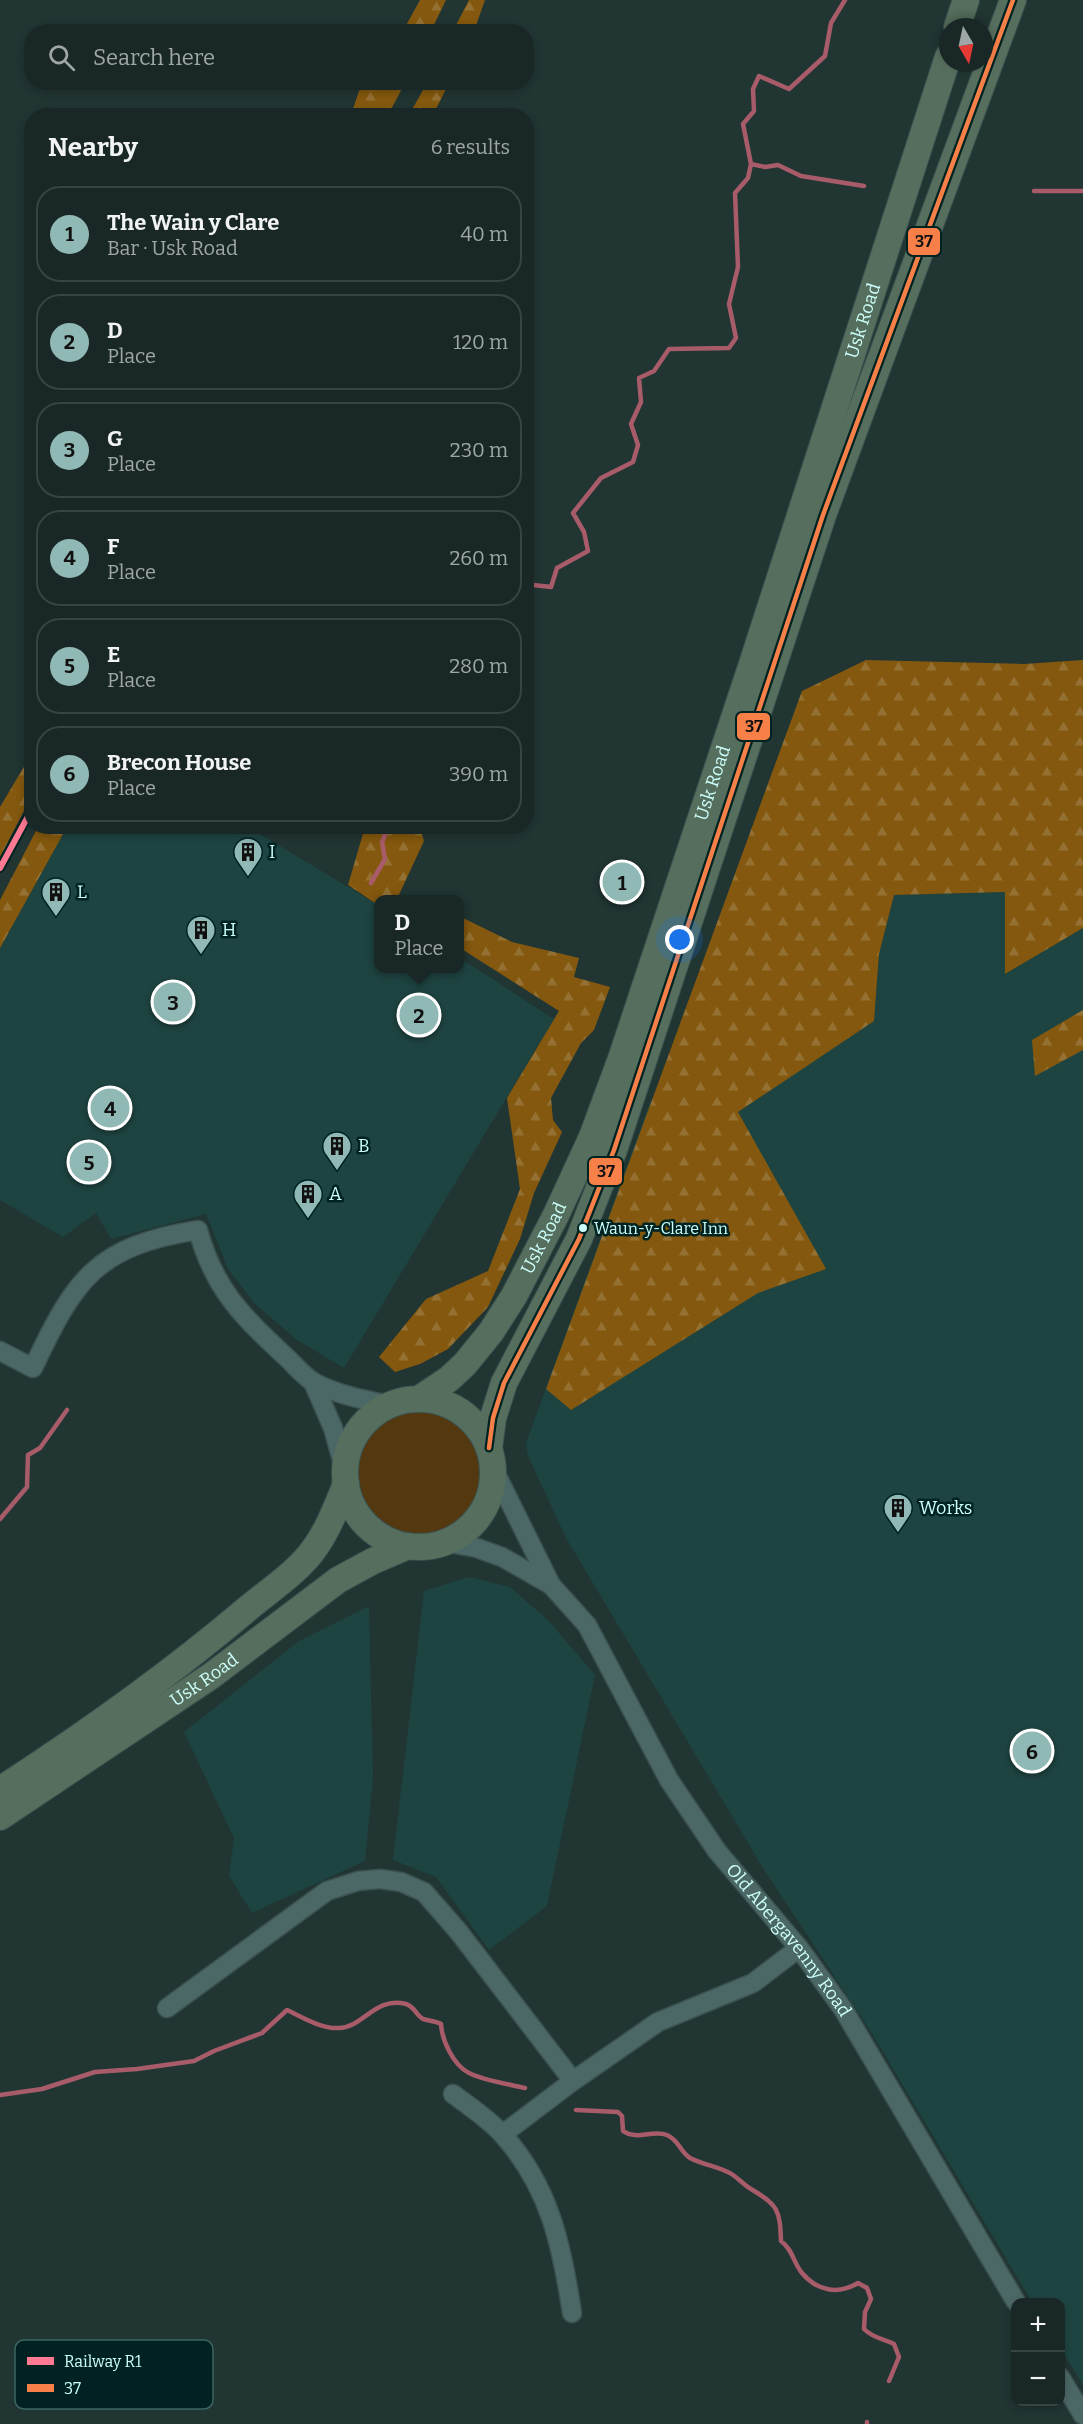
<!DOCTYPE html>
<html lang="en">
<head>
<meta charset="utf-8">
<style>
  body { margin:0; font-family:Bitter,serif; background:#22302e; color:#f1f3f6 }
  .controls { position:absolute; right:18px; bottom:18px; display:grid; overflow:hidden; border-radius:12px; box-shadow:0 3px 9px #0003 }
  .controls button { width:54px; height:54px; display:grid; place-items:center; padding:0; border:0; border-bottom:2px solid #374443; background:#192826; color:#f1f3f6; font:30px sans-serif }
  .compass { position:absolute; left:939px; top:18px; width:54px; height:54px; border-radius:50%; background:#192826; box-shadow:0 3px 9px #0003; rotate:171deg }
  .you { position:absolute; left:680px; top:940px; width:21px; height:21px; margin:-15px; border:4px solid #fff; border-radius:50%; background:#1a73e8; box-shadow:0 0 0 9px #1a73e833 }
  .badge { display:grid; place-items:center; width:39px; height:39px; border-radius:50%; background:#90b8b4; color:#111; font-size:20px; font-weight:700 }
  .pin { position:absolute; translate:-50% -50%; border:3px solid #fff; box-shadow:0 2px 6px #0006 }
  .popup { position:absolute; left:374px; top:895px; width:90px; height:78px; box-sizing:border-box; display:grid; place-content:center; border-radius:12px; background:#192826; filter:drop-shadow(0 2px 4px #0005); font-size:20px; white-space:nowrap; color:#9fa6a7 }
  .popup b { font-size:22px; color:#f1f3f6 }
  .popup::after { content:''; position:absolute; left:50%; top:100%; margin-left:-12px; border:12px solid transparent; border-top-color:#192826 }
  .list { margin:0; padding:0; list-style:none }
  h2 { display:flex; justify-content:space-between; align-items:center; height:78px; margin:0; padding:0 24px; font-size:26px }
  h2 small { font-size:20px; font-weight:400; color:#9fa6a7 }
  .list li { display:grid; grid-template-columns:39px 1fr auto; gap:18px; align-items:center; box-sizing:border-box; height:96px; margin:0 12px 12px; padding:0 12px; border:2px solid #374443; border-radius:24px }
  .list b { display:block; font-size:22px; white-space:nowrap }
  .list p { margin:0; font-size:20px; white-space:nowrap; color:#9fa6a7 }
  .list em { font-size:20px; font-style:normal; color:#9fa6a7 }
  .icon { flex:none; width:33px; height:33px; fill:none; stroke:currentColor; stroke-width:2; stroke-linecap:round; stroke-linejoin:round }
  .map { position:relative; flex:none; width:1083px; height:2424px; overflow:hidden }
  .search { position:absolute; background:#192826; box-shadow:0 3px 9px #0003; left:24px; top:24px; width:510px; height:66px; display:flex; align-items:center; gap:15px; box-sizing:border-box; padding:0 21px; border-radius:24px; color:#9fa6a7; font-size:22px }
  .panel { position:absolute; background:#192826; box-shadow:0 3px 9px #0003; left:24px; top:108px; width:510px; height:726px; border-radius:24px }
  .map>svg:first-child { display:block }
</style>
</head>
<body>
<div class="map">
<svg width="1083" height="2424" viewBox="0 0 1083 2424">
  <defs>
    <pattern id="forest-firs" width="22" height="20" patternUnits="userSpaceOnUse" patternTransform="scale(1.5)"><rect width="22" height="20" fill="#84580e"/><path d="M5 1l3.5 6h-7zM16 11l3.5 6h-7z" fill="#947132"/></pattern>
  </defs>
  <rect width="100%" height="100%" fill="#213533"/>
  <path fill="#1e4441" d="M67,827H248L378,905V968H460V958L554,1019L344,1368L297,1340L254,1303L228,1269L206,1214L111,1239L96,1213L63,1237L0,1200V948Z
    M1005,892V974L1083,928V2385L1061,2349L1060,2302H1032L871,2032L763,1868L566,1538L528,1456L526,1443L650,1102L874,1021L879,954L894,895Z
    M469,1577L510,1587L548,1620L595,1675L547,1906L489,1950L436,1877L393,1860L424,1591Z
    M369,1606L373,1777L365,1861L252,1913L229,1876L234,1838L184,1732L299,1641Z"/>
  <path fill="#543910" d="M358 1473a61 61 0 1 1 122 0a61 61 0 1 1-122 0Z"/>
  <path fill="url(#forest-firs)" d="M420,0H446L431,31H403Z
    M469,0H485L474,31H453Z
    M366,83H405L388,115H351L359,91Z
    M427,83H449L433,115H409Z
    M866,660L1024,664L1083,660V928L1005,974V892L894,895L879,954L874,1021L738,1112L826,1269L758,1293L571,1410L546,1389L802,691Z
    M31,755V797L0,857V807Z
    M38,827H67L0,948V900Z
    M365,827H420L424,841L397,899L378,900V905L348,885Z
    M460,907L464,909L461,917L512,942L579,958L574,977L610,987L594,1030L581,1043L551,1098L553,1120L562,1132L534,1193L520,1239L488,1307L448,1349L420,1364L395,1372L379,1357L426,1299L488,1271L520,1189L507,1098L559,1011L460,948Z
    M1083,1010V1050L1035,1076L1032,1040Z"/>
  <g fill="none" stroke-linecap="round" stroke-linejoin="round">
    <path stroke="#a85c6a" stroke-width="4.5" d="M751,164L765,167L778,165L801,176L864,186
      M1034,191H1083
      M526,588L533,585L551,587L557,568L588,551L584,532L573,513L601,478L633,462L638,445L631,424L641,402L639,378L654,371L669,349L729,348L736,338L729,304L738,267L735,193L748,178L751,164L743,124L754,111L753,89L759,76L789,89L825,56L831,23L845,0
      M371,883L385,859L382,842L389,826
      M0,1519L27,1487L28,1455L40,1448L67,1410
      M0,2095L42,2089L95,2072L137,2069L194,2061L214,2051L262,2033L287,2010C302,2017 321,2029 339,2028C364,2027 375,1996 406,2004C415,2007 416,2015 423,2019C429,2021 436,2021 441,2024C442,2040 453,2065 469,2073C485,2081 508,2084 525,2088
      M576,2110L618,2112L622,2116L623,2131C637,2141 653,2129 667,2135C679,2140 680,2152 690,2158C703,2165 722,2167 733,2175C739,2179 744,2185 751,2189C778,2205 780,2210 781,2241C793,2250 793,2262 802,2273C817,2291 838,2295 858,2283L867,2288L871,2299L865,2312L864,2329C874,2339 883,2338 894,2344L899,2357L889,2381
      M867,2424V2422"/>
    <g stroke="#3a514f" stroke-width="21">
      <g id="minor">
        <path d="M0,1351L33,1368C75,1279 96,1246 198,1230C214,1289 242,1316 285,1356C294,1364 304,1377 315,1383C338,1395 365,1400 390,1405"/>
        <path d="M313,1382L333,1428L345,1471"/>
        <path id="s1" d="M493,1468L551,1585L587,1625L669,1780L717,1851L799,1948L843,2009L1016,2302"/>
        <path d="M444,1542L477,1548L502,1557L551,1585"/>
        <path d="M167,2008L327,1891L358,1881L380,1879L401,1882L424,1892L458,1931L573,2081L658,2022L753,1983L799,1948"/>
        <path d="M453,2094C470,2107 489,2119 503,2135C550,2187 562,2247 572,2313"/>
        <path d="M503,2134L573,2081"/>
        <path d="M1060,2377L1083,2415"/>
      </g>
    </g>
    <g stroke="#3a514f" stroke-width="28">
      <g id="highway">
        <path d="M957,27L966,0"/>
        <path id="s2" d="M419,1399L449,1379L465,1364L491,1332L514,1296L556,1215L592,1137L622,1056L753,661L948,57"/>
        <circle cx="419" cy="1473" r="74"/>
        <path d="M489,1448L493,1418L504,1383L579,1239L614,1150L823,515L1013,0"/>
        <path d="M0,1790C85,1735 168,1676 246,1610C267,1592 298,1572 314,1549C328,1530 337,1506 346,1484"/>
        <path id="s3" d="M0,1817L211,1676L338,1580L373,1561L408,1546"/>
      </g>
    </g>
    <use href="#minor" stroke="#4c6866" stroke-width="18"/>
    <use href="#highway" stroke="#566e5d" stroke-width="26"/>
    <g stroke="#002321" stroke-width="9">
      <path id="bus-1" d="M489,1448L493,1418L504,1383L579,1239L614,1150L823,515L1013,0"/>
    </g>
    <use href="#bus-1" stroke="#f78048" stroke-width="4.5"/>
    <g stroke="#002321" stroke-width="10">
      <path id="rail-1" d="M0,868L32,809"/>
    </g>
    <use href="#rail-1" stroke="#fe7a93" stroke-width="6"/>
  </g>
  <defs>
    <g id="building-pin" transform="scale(1.5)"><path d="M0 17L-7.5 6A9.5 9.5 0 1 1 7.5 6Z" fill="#90b8b4" stroke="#002321"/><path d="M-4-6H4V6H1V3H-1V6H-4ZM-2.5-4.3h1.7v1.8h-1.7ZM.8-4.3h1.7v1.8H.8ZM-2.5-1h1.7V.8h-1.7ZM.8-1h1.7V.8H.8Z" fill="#111"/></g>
  </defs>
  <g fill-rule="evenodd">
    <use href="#building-pin" x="248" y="852"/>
    <use href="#building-pin" x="56" y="892"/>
    <use href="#building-pin" x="201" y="930"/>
    <use href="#building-pin" x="337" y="1146"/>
    <use href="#building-pin" x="308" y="1194"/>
    <use href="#building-pin" x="898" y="1508"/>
  </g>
  <circle fill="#ccfffa" stroke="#002321" stroke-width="2" cx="583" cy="1228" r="5"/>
  <g text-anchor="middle" stroke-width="5" stroke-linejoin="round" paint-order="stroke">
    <g font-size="16" fill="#ccfffa" stroke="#002321" text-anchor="start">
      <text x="594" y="1234">Waun-y-Clare Inn</text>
    </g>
    <g font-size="18" fill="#ccfffa" stroke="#002321">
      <text dy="6" stroke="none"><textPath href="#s2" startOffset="1179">Usk Road</textPath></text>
      <text dy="6" stroke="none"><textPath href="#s2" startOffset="693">Usk Road</textPath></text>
      <text dy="6" stroke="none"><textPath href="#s2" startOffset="207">Usk Road</textPath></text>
      <text dy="6" stroke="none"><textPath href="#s3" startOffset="246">Usk Road</textPath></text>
      <text dy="6" stroke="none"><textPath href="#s1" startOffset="560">Old Abergavenny Road</textPath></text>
    </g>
    <g font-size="18" fill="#ccfffa" stroke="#002321" text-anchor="start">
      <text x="269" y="858">I</text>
      <text x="77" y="898">L</text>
      <text x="222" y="936">H</text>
      <text x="358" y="1152">B</text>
      <text x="329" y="1200">A</text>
      <text x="919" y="1514">Works</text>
    </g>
  </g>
  <rect x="15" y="2340" width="198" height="69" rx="9" fill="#002321" stroke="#3d6562" stroke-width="1.5"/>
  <rect x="27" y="2357" width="27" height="8" fill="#fe7a93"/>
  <rect x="27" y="2384" width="27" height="8" fill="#f78048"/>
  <g font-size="16" fill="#ccfffa">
    <text x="64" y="2367">Railway R1</text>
    <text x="64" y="2394">37</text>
  </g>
  <g stroke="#002321" stroke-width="2">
    <rect x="907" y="227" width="34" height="29" rx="6" fill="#f78048"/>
    <rect x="736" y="712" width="35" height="29" rx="6" fill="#f78048"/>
    <rect x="588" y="1157" width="35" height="29" rx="6" fill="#f78048"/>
  </g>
  <g font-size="16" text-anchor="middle" font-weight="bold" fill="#111">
    <text x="924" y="247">37</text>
    <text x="754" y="732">37</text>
    <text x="606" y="1177">37</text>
  </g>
</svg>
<div class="controls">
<button>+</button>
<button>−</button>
</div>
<svg class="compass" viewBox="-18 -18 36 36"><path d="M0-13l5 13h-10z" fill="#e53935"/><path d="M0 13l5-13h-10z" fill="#9fa6a7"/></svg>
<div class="you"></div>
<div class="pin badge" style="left:622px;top:882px">1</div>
<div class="pin badge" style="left:419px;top:1015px">2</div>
<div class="popup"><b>D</b>Place</div>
<div class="pin badge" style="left:173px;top:1002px">3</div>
<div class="pin badge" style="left:110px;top:1108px">4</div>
<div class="pin badge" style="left:89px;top:1162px">5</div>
<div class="pin badge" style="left:1032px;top:1751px">6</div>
<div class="search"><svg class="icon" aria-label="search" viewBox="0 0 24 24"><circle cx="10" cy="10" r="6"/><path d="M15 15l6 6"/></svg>Search here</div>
<section class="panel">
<h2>Nearby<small>6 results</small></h2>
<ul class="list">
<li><span class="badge">1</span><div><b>The Wain y Clare</b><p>Bar · Usk Road</p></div><em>40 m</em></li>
<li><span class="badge">2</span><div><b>D</b><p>Place</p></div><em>120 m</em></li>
<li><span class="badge">3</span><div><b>G</b><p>Place</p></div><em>230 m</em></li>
<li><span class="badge">4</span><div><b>F</b><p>Place</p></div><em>260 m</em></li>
<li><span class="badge">5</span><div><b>E</b><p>Place</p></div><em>280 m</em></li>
<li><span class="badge">6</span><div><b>Brecon House</b><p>Place</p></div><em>390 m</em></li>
</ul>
</section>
</div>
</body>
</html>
